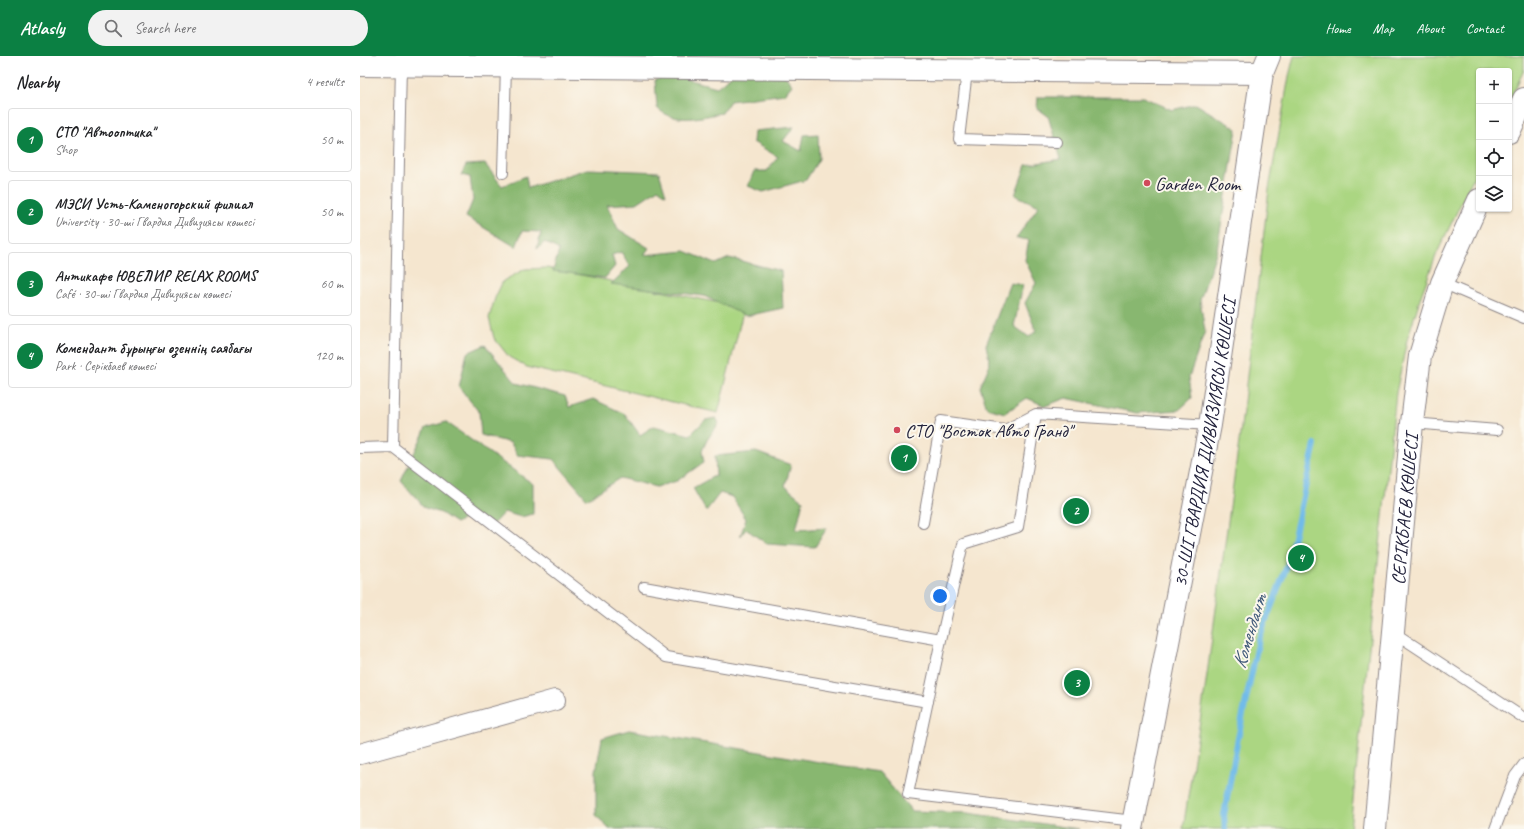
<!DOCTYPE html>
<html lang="en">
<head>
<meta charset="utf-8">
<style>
  body { margin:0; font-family:Caveat,sans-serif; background:#f2f2f2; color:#202124 }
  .controls { position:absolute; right:12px; top:12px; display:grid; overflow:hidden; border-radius:4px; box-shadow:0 1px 3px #0004 }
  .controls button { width:36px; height:36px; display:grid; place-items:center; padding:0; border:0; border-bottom:1px solid #e0e0e0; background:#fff; color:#202124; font:20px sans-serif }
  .you { position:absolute; left:580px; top:540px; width:14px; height:14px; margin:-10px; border:3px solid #fff; border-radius:50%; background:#1a73e8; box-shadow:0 0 0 6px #1a73e833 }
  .badge { display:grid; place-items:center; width:26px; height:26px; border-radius:50%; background:#0b8043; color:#fff; font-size:13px; font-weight:700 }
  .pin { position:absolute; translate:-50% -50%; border:2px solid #fff; box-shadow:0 1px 4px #0006 }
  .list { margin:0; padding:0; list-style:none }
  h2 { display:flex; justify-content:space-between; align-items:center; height:52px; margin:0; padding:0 16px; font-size:17px }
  h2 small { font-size:13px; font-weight:400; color:#757577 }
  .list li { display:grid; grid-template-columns:26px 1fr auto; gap:12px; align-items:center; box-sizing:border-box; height:64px; margin:0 8px 8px; padding:0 8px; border:1px solid #e0e0e0; border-radius:4px }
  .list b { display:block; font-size:15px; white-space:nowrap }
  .list p { margin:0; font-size:13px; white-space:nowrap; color:#757577 }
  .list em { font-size:13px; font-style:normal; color:#757577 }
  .icon { flex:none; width:22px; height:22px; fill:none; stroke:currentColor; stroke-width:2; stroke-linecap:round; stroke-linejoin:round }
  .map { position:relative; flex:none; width:1164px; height:773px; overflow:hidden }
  header { display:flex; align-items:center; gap:24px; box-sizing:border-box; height:56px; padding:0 20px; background:#0b8043; color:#fff }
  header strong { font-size:19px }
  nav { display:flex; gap:22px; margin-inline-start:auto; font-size:14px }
  .search { width:280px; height:36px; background:#f2f2f2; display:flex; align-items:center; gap:10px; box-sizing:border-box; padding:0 14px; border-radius:22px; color:#757577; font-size:15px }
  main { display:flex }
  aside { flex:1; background:#fff }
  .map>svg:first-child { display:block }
</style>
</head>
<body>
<header>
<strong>Atlasly</strong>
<div class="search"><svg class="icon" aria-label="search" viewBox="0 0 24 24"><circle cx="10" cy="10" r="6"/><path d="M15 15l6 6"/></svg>Search here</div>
<nav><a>Home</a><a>Map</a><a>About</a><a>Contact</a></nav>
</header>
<main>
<aside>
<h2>Nearby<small>4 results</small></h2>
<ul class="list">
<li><span class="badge">1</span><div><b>СТО &quot;Автооптика&quot;</b><p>Shop</p></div><em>50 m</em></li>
<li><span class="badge">2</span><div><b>МЭСИ Усть-Каменогорский филиал</b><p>University · 30-ші Гвардия Дивизиясы көшесі</p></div><em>50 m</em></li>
<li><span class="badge">3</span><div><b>Антикафе ЮВЕЛИР RELAX ROOMS</b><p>Café · 30-ші Гвардия Дивизиясы көшесі</p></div><em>60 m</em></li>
<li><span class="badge">4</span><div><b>Комендант бұрыңғы өзеннің саябағы</b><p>Park · Серікбаев көшесі</p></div><em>120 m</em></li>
</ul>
</aside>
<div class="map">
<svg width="1164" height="773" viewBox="0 0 1164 773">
  <rect width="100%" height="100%" fill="#fbf7ec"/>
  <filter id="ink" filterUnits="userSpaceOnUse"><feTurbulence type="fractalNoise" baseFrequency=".025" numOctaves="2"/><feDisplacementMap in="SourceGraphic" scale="8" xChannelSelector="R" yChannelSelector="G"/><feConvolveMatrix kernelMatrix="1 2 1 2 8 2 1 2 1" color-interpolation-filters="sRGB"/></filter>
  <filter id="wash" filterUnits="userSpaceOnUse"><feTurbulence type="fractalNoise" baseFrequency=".012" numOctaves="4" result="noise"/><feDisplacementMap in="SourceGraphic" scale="16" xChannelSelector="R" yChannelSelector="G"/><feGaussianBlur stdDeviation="0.9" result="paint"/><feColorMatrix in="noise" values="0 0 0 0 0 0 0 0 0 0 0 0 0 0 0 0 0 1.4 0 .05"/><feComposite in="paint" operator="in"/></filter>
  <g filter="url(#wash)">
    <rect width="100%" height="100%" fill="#f5e6cf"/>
    <path fill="#abd682" stroke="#667c5e" d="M934,0H1164V14L1149,46V15H1119V110L1077,197L1062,237L1047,284L1036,337L990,773H823L845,633L881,371L909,133L929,20Z
      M187,212L384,252L358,357L167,311L149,301L134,282L129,262L135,242L143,225L165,213Z"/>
    <path fill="#88b770" stroke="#556c56" d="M388,6L420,13L432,29L425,38L370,45L362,57C341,61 315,69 297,52L295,24L311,19L357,31Z
      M678,41H783L812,54L836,48L877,73L857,194L840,244L845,275L829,321L832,342L819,354L777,357L706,342L685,350L667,342L645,357L627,352L620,331L630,308L626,289L650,227L663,229L654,270L669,281L676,275L665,247L676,227L665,204L669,184L656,182L679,150L655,139L666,109L701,103L688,60L677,52Z
      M434,71L423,85L441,95L444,79L458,78L459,103L446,124L403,136L388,130L394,115H407L418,101L393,86L394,75Z
      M125,108L142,130L166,120L168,132L227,113L299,116L306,139L298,133L277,147L247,149L258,173L289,192L284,199L325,195L356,208L369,202L421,215L423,252L386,260L344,240L251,228L270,210L261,196L252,199L255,210L245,222L193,215L199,194L185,186L177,193L181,176L162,175L156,191L106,161L113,144L110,121L101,119L106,109Z
      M125,289L156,327L205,340L209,351L233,343L265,358L280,379L294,370L330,379L345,364L356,362L359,367L347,384L342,395L344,406L317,425L296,431L260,422L227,443L193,403L157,399L151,387L121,379L119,356L99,331L107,297Z
      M86,366L173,428V458L161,461L144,456L133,468L114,458L96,467L81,457L65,452L41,425L66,372Z
      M396,396L431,409L425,430L443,445L436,474L467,472L455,491L407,488L386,473L380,481L386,463L372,441L360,437L346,455L333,432L356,419L355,400Z
      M269,674L519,716L552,755L608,757L719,773H249L236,759V715L242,682Z"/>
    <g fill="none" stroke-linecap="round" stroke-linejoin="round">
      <path stroke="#71bbe9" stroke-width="6" d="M865,773L864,759L878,682L899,583L928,507L955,388"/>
    </g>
  </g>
  <g filter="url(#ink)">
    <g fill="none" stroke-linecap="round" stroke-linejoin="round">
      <g stroke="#8c8485" stroke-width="12">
        <path id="lane" d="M607,15L599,83L697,86
          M143,117L146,10
          M1082,227L1164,262
          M676,358L658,471L603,488L581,584L548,738L774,765
          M1052,367L1137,374
          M33,391L41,9
          M0,392L33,391L306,601L568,646
          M563,467L581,365L645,374L676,358L850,369
          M284,531L581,584
          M1033,576L1164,662
          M1135,773L1155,720L1164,708"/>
      </g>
      <g stroke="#8c8485" stroke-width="22">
        <path id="street" d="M0,698L195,644"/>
      </g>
      <g stroke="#8c8485" stroke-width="24">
        <g id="secondary">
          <path d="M0,9L902,17"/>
          <path d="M1149,76L1164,43"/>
          <path id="s1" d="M772,773L850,369L902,17L909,0"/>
          <path id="s2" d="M1015,773L1052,367L1060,300L1082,227L1119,144"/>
        </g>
      </g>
      <use href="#lane" stroke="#fff" stroke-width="10"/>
      <use href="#street" stroke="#fff" stroke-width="20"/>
      <use href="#secondary" stroke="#fff" stroke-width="22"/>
    </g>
  </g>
  <g fill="#d1495b" stroke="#fbf7ec" stroke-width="1.5">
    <circle cx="787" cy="127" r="4"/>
    <circle cx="537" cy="374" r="4"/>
  </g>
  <g text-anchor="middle" stroke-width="4" stroke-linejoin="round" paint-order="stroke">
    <g font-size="19" fill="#22223b" stroke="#fbf7ec" text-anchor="start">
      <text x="795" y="134">Garden Room</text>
      <text x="545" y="381">СТО "Восток Авто Гранд"</text>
    </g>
    <g font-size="19" fill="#22223b" stroke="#fbf7ec">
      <text dy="7" stroke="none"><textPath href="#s1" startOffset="393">30-ШІ ГВАРДИЯ ДИВИЗИЯСЫ КӨШЕСІ</textPath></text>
      <text dy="7" stroke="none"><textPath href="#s2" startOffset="321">СЕРІКБАЕВ КӨШЕСІ</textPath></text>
    </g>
    <g font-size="20" font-style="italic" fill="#3e5878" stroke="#fbf7ec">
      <text transform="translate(889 575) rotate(-73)" y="7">Комендант</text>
    </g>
  </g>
</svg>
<div class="controls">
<button>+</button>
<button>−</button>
<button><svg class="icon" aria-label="locate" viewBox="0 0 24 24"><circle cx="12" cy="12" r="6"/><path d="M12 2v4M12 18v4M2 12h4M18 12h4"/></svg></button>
<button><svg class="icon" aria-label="layers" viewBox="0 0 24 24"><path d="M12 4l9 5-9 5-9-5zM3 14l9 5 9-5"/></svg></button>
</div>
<div class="you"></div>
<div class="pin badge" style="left:544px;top:402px">1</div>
<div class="pin badge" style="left:716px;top:455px">2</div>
<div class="pin badge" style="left:717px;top:627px">3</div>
<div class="pin badge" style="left:941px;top:502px">4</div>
</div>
</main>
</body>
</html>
